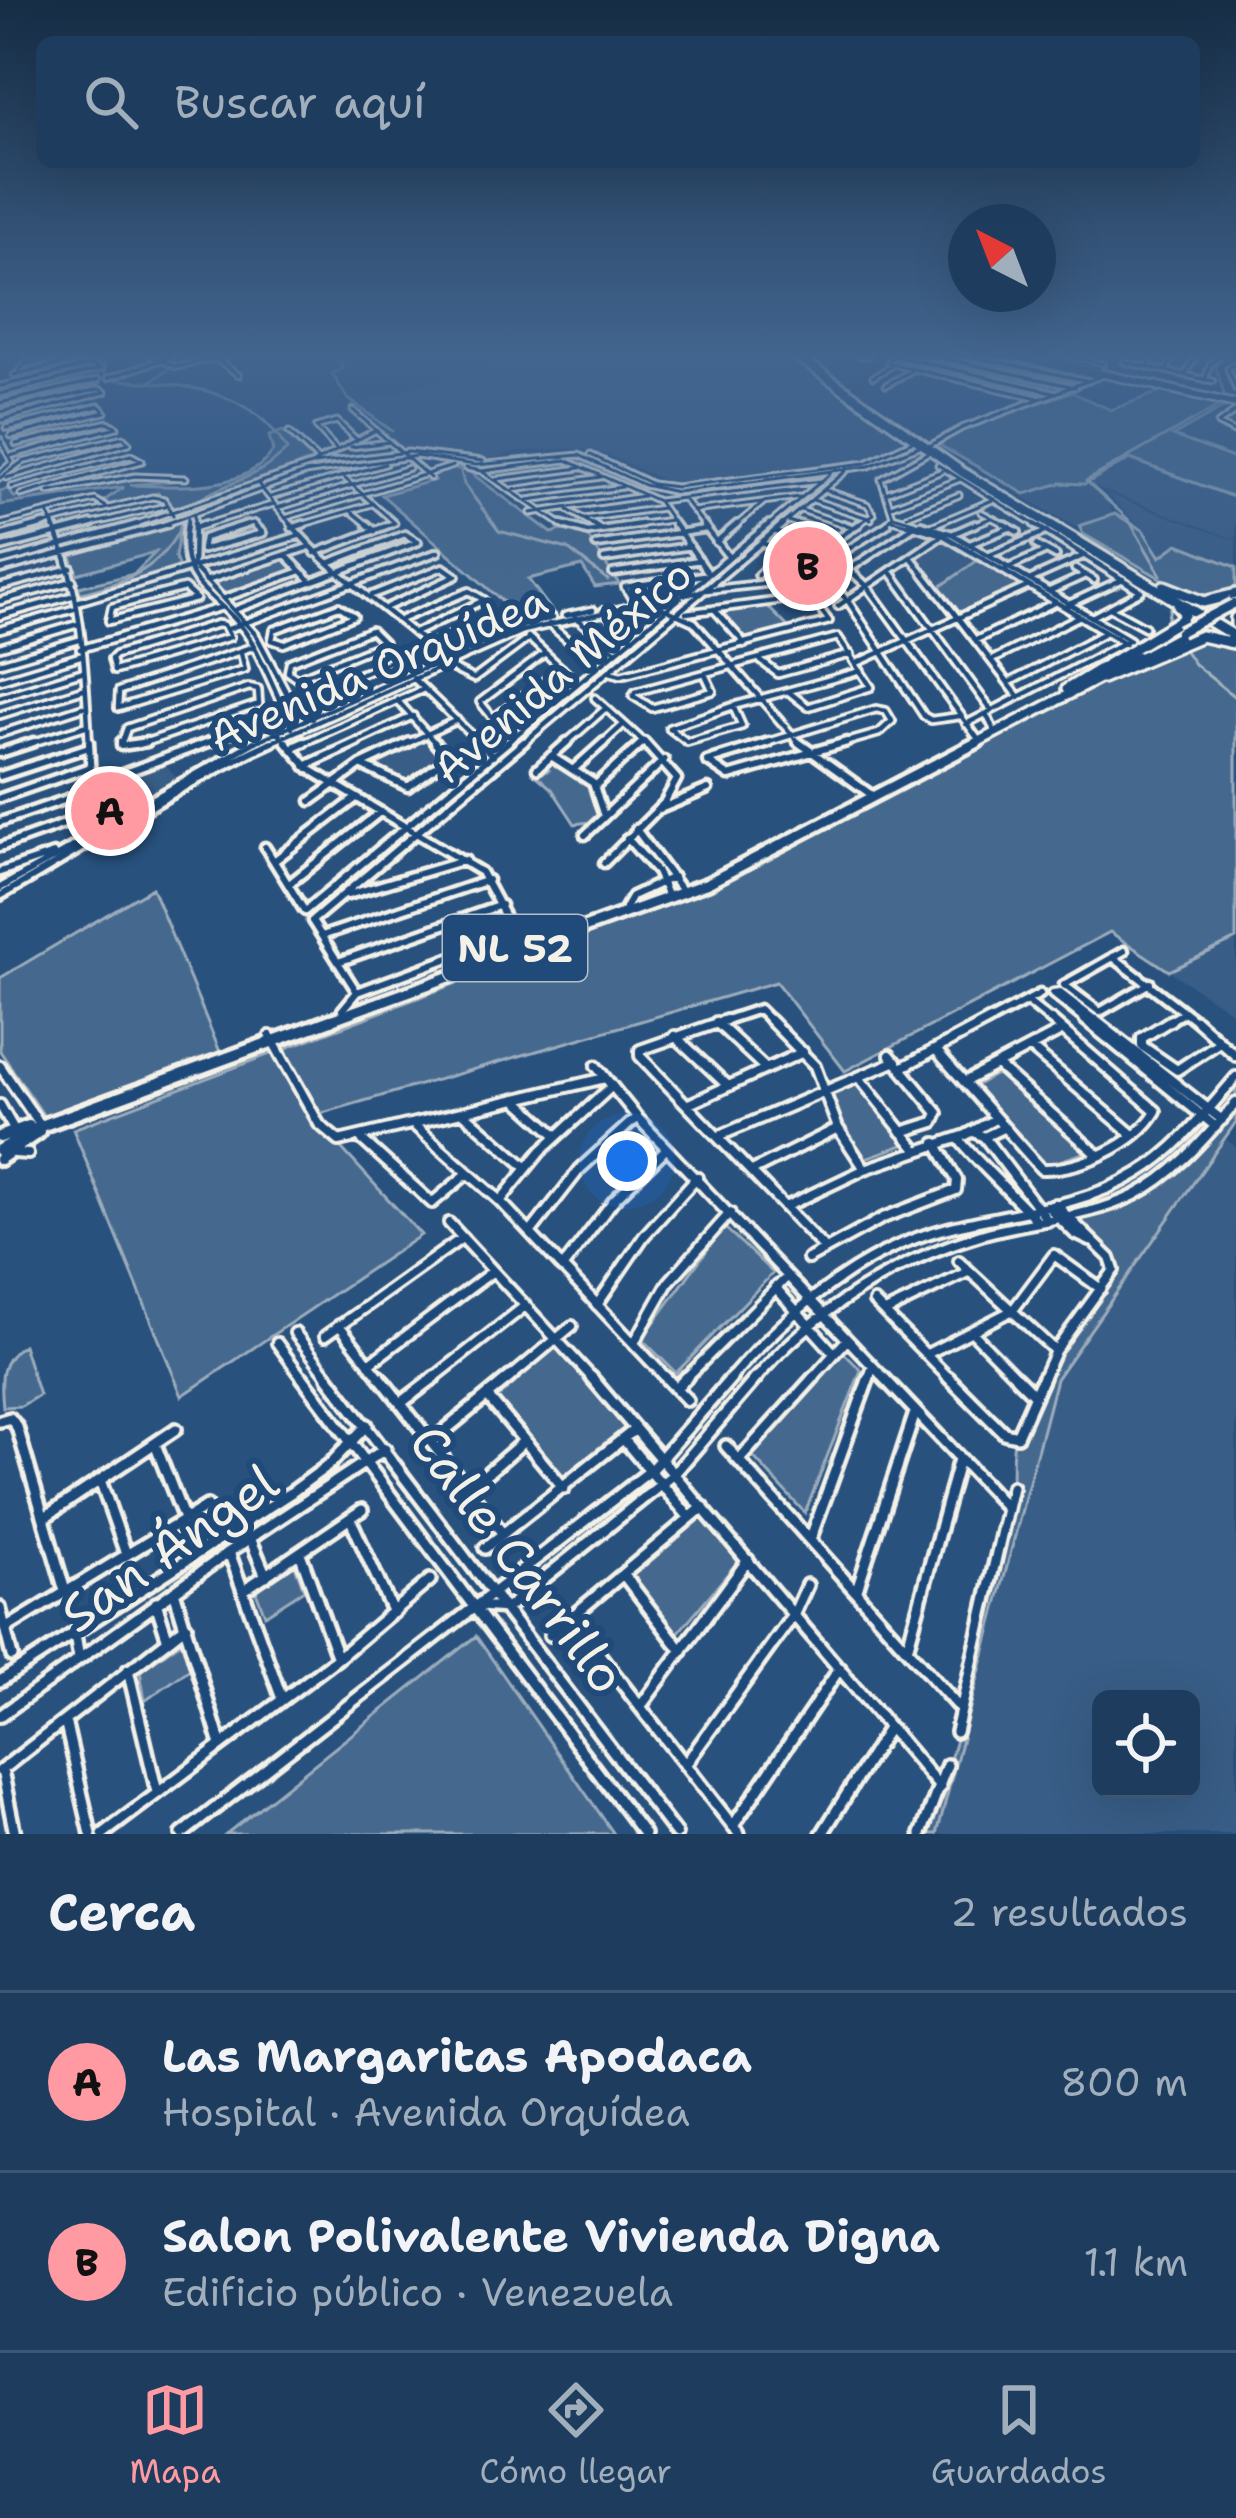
<!DOCTYPE html>
<html lang="es">
<head>
<meta charset="utf-8">
<style>
  body { margin:0; font-family:"Shantell Sans",sans-serif; background:#2b4867; color:#f1f3f6 }
  .controls { position:absolute; right:36px; bottom:36px; display:grid; overflow:hidden; border-radius:18px; box-shadow:0 12px 48px #0002 }
  .controls button { width:108px; height:108px; display:grid; place-items:center; padding:0; border:0; border-bottom:3px solid #3c5673; background:#1e3d5e; color:#f1f3f6; font:60px sans-serif }
  .compass { position:absolute; left:948px; top:204px; width:108px; height:108px; border-radius:50%; background:#1e3d5e; box-shadow:0 12px 48px #0002; rotate:318deg }
  .you { position:absolute; left:627px; top:1161px; width:42px; height:42px; margin:-30px; border:9px solid #fff; border-radius:50%; background:#1a73e8; box-shadow:0 0 0 18px #1a73e833 }
  .badge { display:grid; place-items:center; width:78px; height:78px; border-radius:50%; background:#ff9aa2; color:#111; font-size:39px; font-weight:700 }
  .pin { position:absolute; translate:-50% -50%; border:6px solid #fff; box-shadow:0 3px 12px #0006 }
  .list { margin:0; padding:0; list-style:none }
  h2 { display:flex; justify-content:space-between; align-items:center; height:156px; margin:0; padding:0 48px; font-size:51px }
  h2 small { font-size:39px; font-weight:400; color:#a1aebc }
  .list li { display:grid; grid-template-columns:78px 1fr auto; gap:36px; align-items:center; box-sizing:border-box; height:180px; padding:0 48px; border-top:3px solid #3c5673 }
  .list b { display:block; font-size:45px; white-space:nowrap }
  .list p { margin:0; font-size:39px; white-space:nowrap; color:#a1aebc }
  .list em { font-size:39px; font-style:normal; color:#a1aebc }
  .icon { flex:none; width:66px; height:66px; fill:none; stroke:currentColor; stroke-width:2; stroke-linecap:round; stroke-linejoin:round }
  .map { position:relative; flex:none; width:1236px; height:1834px; overflow:hidden }
  .search { position:absolute; background:#1e3d5e; box-shadow:0 12px 48px #0002; left:36px; right:36px; top:36px; height:132px; display:flex; align-items:center; gap:30px; box-sizing:border-box; padding:0 42px; border-radius:18px; color:#a1aebc; font-size:45px }
  .sheet { height:516px; background:#1e3d5e }
  nav { display:flex; justify-content:space-around; align-items:center; box-sizing:border-box; height:168px; border-top:3px solid #3c5673; background:#1e3d5e; font-size:33px; color:#a1aebc }
  nav a { display:grid; justify-items:center; gap:6px }
  nav .on { color:#ff9aa2 }
  .map>svg:first-child { display:block }
</style>
</head>
<body>
<div class="map">
<svg width="1236" height="1834" viewBox="0 0 1236 1834">
  <rect width="100%" height="100%" fill="#28517e"/>
  <filter id="ink" filterUnits="userSpaceOnUse"><feTurbulence type="fractalNoise" baseFrequency=".00833" numOctaves="2"/><feDisplacementMap in="SourceGraphic" scale="24" xChannelSelector="R" yChannelSelector="G"/><feConvolveMatrix kernelMatrix="1 2 1 2 8 2 1 2 1" color-interpolation-filters="sRGB"/></filter>
  <g filter="url(#ink)">
    <path fill="#375d86" fill-rule="evenodd" d="M524,356H783L906,441L871,458L672,484L608,455L569,448L519,451L482,461L401,448L354,404Z
      M1228,405L1236,406V459L1172,436Z
      M1130,459L1236,498V540L1088,484Z
      M1004,471L1057,484H1085L1102,494L1113,512L1075,527L984,473Z
      M1107,494L1236,541V586L1168,579L1136,523Z
      M942,538L977,559L937,589L913,557Z
      M428,737L445,755L407,786L370,765Z
      M162,761L176,777L97,828L95,786Z
      M1236,939V1015L1169,971Z
      M1223,1137L1236,1147V1834H937L1056,1379ZM1101,1699H1191V1789H1101Z"/>
    <path fill="#45688e" stroke="#9cacbb" stroke-width="3" d="M1162,391L1228,405L1173,436L1236,459V498L1130,459L1085,484L1061,483L1025,494L939,445L958,431L1071,392L1111,410Z
      M283,431L313,460L176,511L158,493L109,505L105,500L124,487L0,505V491L8,489L14,497L132,477L183,480L130,485C175,486 246,493 273,451L269,436Z
      M451,468L467,470L552,533L562,530L586,534L619,584L595,587L582,566L528,579L555,615L526,622L382,495L435,480L431,474Z
      M1115,514L1143,530L1160,557L1178,544L1236,567V586L1209,601L1192,596L1083,534L1079,526Z
      M181,521L175,557L180,571L81,598L79,587L134,574L156,552L77,574L70,553Z
      M283,558L297,571L224,596L211,582Z
      M978,560L1023,586L958,616L937,589Z
      M765,604L789,628L746,639L720,611Z
      M1201,640L1236,646V939L1169,971L1110,932L845,1071L776,982L312,1116L421,1235L182,1396L73,1129L723,882L1096,685Z
      M549,759L588,784L597,815L589,822L575,824L552,789L537,776L549,770L545,764Z
      M152,888L220,1052L44,1116L0,1051V978Z
      M1000,1072L1090,1151L1047,1165L975,1086Z
      M1236,1077V1122L1056,1379L937,1834H921C968,1737 986,1602 1010,1496C1015,1476 1009,1452 1016,1433C1040,1372 1077,1320 1114,1266L1055,1204C1121,1188 1153,1160 1202,1116L1217,1126L1222,1119L1208,1109Z
      M857,1083L906,1144L863,1159L842,1127L830,1091Z
      M724,1227L773,1273L676,1373L642,1339Z
      M23,1345L39,1395L21,1406L3,1407C0,1378 0,1360 23,1345Z
      M558,1345L629,1424L559,1480L492,1398Z
      M843,1352L861,1370L805,1513L749,1452Z
      M702,1513L740,1559L678,1633L629,1575Z
      M294,1563L304,1590L265,1615L255,1589Z
      M476,1636L614,1834H226Z
      M182,1641L190,1669L145,1701L140,1671Z"/>
    <g fill="none" stroke-linecap="round" stroke-linejoin="round">
      <path stroke="#a4b2be" stroke-width="3" d="M103,356L106,379C175,385 249,383 287,450C252,484 224,480 190,506
        M338,356L343,368L332,374L347,398L392,431
        M1221,356L1216,367L1225,398
        M148,383L179,363L203,356
        M460,468L464,484L499,531L568,549L608,580
        M1161,575L1129,520L1086,481L1222,404
        M79,594C128,581 161,570 183,522
        M1166,627L1171,603
        M1183,648L1194,664L1236,698"/>
      <g stroke="#f4f1e8" stroke-width="9">
        <path id="minor-far4" d="M151,356L176,367L228,356
          M859,356H868
          M892,356L888,363L1038,398
          M895,356L1057,393
          M932,356L1075,387
          M969,356L1089,381
          M1006,356L1099,377
          M1046,356L1100,368
          M1069,356L1103,364
          M216,359L239,375
          M1124,362L1213,381
          M1236,362L1228,369L1236,389
          M27,364L66,356
          M1147,367L1154,356
          M19,371L32,356
          M1166,371L1174,356
          M14,375L98,356
          M1185,375L1196,356
          M873,377L891,366
          M108,378L173,356
          M1205,380L1210,364L1220,356
          M886,385L911,371
          M1159,386L1156,384L1175,389
          M0,394L101,369L91,365L1,386
          M0,403L98,380
          M353,410L430,478
          M1236,411L1218,424L1236,433
          M0,412L99,389L105,392L2,420
          M6,428L99,406L105,412L11,436
          M289,432L318,460
          M0,439L12,462L0,473
          M931,445L962,428L1106,374
          M351,447L389,442
          M337,450L316,427L337,421L357,440
          M591,455L652,484L676,487L866,463L915,440
          M10,456L117,427L108,422L16,444
          M315,462L376,430
          M938,465L1039,527
          M466,468L482,471L566,460L658,501
          M483,472L565,527
          M342,476L395,523L383,527
          M0,478L21,463
          M6,478L129,443L123,437L22,462
          M497,479L580,468
          M259,485L293,527
          M11,487L131,455L142,461L21,495
          M513,490L601,477
          M825,490L867,504L874,514L854,527
          M49,492L135,476L186,478
          M886,493L942,471
          M271,497L385,464
          M683,498L706,527
          M528,500L622,487
          M813,500L871,519
          M658,501L821,481
          M658,501L676,527
          M891,506L960,479
          M277,508L409,468
          M568,510L597,527
          M801,510L852,527
          M351,511L371,527
          M693,511L800,497
          M48,512L54,527
          M981,512L1010,527
          M531,513L643,496
          M893,516L930,527
          M893,516L881,479L931,451
          M907,516L959,495
          M285,518L453,466
          M584,519L662,508
          M893,520L918,527
          M788,521L807,527
          M0,524L95,500L108,508
          M931,526L995,499
          M33,527L152,497L164,499L173,515
          M80,527L168,505
          M127,527L314,464L408,452L483,461
          M157,527L305,473L416,456L476,465L579,455L644,485L676,492L869,466L922,445
          M187,527L188,519
          M194,527V515
          M197,527L274,504
          M239,527L253,523L257,527
          M294,527L372,504
          M620,527L671,520
          M734,527L764,502
          M766,527L830,474
          M779,527L846,471
          M884,527L893,516
          M968,527L991,518"/>
      </g>
      <g stroke="#f4f1e8" stroke-width="12">
        <path id="minor-far3" d="M53,524C83,594 85,670 89,745
          M187,524C176,594 223,592 252,642C267,669 279,700 292,728
          M194,524L193,566L256,635L296,711L312,719
          M248,524L204,538L202,550L263,533L254,524
          M291,524C334,578 395,612 444,660
          M367,524L375,531
          M561,524L588,532L641,524
          M592,524L601,530
          M674,524L709,574
          M703,524L728,556
          M798,524L839,538
          M843,524L854,528
          M908,524L943,535L1125,643
          M921,524L952,534L1130,640
          M1004,524L1018,532
          M1034,524L1141,591L1092,617
          M197,527L206,524
          M292,528L304,524
          M776,532L823,549
          M952,534L975,524
          M0,536L45,524
          M716,542L737,524
          M762,543L826,567
          M970,544L1009,528
          M596,545L706,529
          M1036,545L1056,556
          M0,548L92,524
          M315,553L391,524
          M286,555L312,582
          M990,555L1047,531
          M911,557L1019,697
          M604,559L690,546
          M807,559L859,524
          M838,559L868,587L978,739
          M0,562L138,524
          M328,563L405,534L418,542
          M850,569L916,525
          M1006,569L1046,551
          M1075,569L1094,580
          M0,570L168,524
          M819,571L848,601L924,716L931,720L960,716
          M891,572L991,710
          M613,573L700,560
          M758,575L784,551
          M1029,580L1085,555
          M206,581L309,547
          M0,587L71,568
          M184,588L196,599L109,621L112,607Z
          M1050,591L1085,575
          M372,595L443,567L456,576L387,607
          M225,598L301,571
          M0,601L73,581
          M77,602L298,536
          M634,602L625,587L704,575
          M654,604L694,622L801,745
          M1067,605L1123,579
          M339,606L354,616L284,644L272,640L274,630Z
          M838,606L943,535
          M1110,608L1145,627
          M237,609L418,542
          M714,609L745,644
          M603,611L633,638
          M686,613L813,596
          M0,616L75,595
          M565,616L593,610
          M575,617L616,651
          M402,619L469,591L484,600L415,633
          M217,624L224,625L230,637L114,671L111,659L115,655Z
          M549,624L598,666
          M228,629L438,552
          M0,630L77,608
          M371,630L384,643L297,678L288,672L290,662Z
          M528,637L569,675
          M976,640L1056,602
          M0,647L78,624
          M80,649L222,607
          M241,653L245,669L118,708L119,691L255,646
          M545,653L480,702L493,718L562,668
          M992,660L1080,616
          M761,661L778,674L851,654
          M0,663L79,640
          M857,663L1029,586
          M453,669L474,679L529,638
          M610,672L621,675L829,621L798,579
          M705,674L713,691L652,708L633,696L635,692L838,637L871,687L808,707L789,692
          M413,678L482,745
          M0,680L80,656
          M1008,683L1106,632
          M0,697L81,672
          M595,698L647,745
          M397,700L437,745
          M291,703L509,611
          M733,706L742,726L687,742L669,728Z
          M733,706L861,671
          M986,714L995,732
          M0,715L83,689
          M966,724L1127,641
          M0,734L83,707
          M280,735L289,745
          M25,745L85,726
          M121,745L127,728L249,687L258,689L259,704L138,745
          M201,745L289,713
          M248,745L518,627L552,618
          M265,745L522,631L706,590L799,580L888,524
          M298,745L424,689
          M350,745L413,716
          M404,745L457,720
          M504,745L769,524
          M521,745L783,524
          M564,745L606,708
          M601,745L624,724
          M640,745L644,741
          M759,745L876,709L886,711L892,721L879,733L837,745"/>
      </g>
      <g stroke="#f4f1e8" stroke-width="15">
        <path id="minor-far2" d="M89,742L94,834
          M121,742V746L147,742
          M286,742L309,769L481,872L523,950
          M479,742L493,756
          M769,742L707,761L729,776L847,742
          M798,742L873,796
          M291,748L304,742
          M0,753L34,742
          M551,756L593,783L604,816
          M361,765L408,787L448,758L434,742
          M305,766L357,742
          M575,768L604,742
          M537,769L567,742
          M0,776L86,748
          M89,786L209,742
          M595,786L643,742
          M0,798L87,768
          M311,801L361,765L410,742
          M145,804L254,742
          M660,809L708,789
          M0,822L90,791
          M636,829L682,891
          M585,835L664,760
          M627,838L657,872L668,897
          M0,847L92,814
          M265,847L304,910
          M274,861L356,798
          M604,863L664,803L677,779L644,742
          M0,872L53,854
          M289,884L380,812
          M0,888L119,821
          M348,895L465,860
          M0,896C91,845 177,785 272,742
          M625,908L632,896L673,877
          M305,911L508,742
          M312,921L524,742
          M312,921L357,992L342,1010
          M322,936L488,880
          M1124,951L1064,985L1100,1012L1150,983
          M1113,957L1199,1023
          M338,962L501,905
          M357,992L514,934
          M1028,1002L1054,1023
          M717,1023L759,1009L773,1023
          M985,1023L1040,994
          M1089,1023L1053,994L1060,993L1099,1023
          M1166,1023L1183,1013"/>
      </g>
      <g stroke="#f4f1e8" stroke-width="16">
        <path id="minor-far1" d="M726,1020L640,1050V1056L824,1248
          M770,1020L815,1066L838,1128L865,1169
          M1085,1020L1216,1127
          M1095,1020L1222,1120
          M1171,1020L1142,1038V1046L1177,1070L1218,1043
          M1196,1020L1236,1056
          M716,1022L765,1068
          M270,1036L319,1124L339,1141L605,1078
          M675,1036L727,1085
          M1031,1048L1133,1135
          M936,1050L1041,1169C1079,1170 1136,1145 1156,1111L1051,1020
          M890,1055L938,1113L934,1122L902,1132
          M0,1066L38,1122
          M596,1066L637,1117L886,1380
          M998,1066L1098,1155
          M901,1068L990,1020
          M860,1079L917,1150
          M964,1082L1061,1031
          M517,1100L557,1136
          M689,1104L803,1052
          M0,1105L16,1133
          M464,1113L527,1168
          M414,1125L500,1201L668,1380
          M974,1132L984,1137L1048,1221
          M719,1136L896,1061
          M359,1137L432,1203L468,1173
          M984,1137L1003,1128
          M959,1138C962,1148 1024,1206 1037,1221
          M14,1153L28,1154
          M752,1171L838,1128
          M501,1200L541,1151L611,1087
          M1047,1206L1075,1234L1090,1241
          M785,1207L865,1169L966,1135L995,1119
          M449,1223L594,1380
          M530,1233L580,1169L637,1117
          M808,1259L883,1218L956,1190L957,1180L936,1143
          M959,1261L1055,1351
          M562,1268L614,1200L666,1149
          M775,1287L834,1353
          M874,1302L951,1380
          M597,1305L644,1236L697,1177
          M885,1312L968,1272
          M339,1325L382,1380
          M295,1333L331,1380
          M974,1334L1019,1380
          M325,1336L462,1238
          M277,1343L304,1380
          M634,1343L668,1283L730,1213
          M927,1354L1013,1310L1054,1255L1101,1289
          M369,1364L493,1271
          M431,1380L525,1306
          M507,1380L572,1326
          M684,1380L787,1277
          M729,1380C786,1314 858,1252 944,1229C1008,1212 1081,1208 1138,1173C1177,1150 1207,1111 1236,1077
          M755,1380C813,1311 897,1259 984,1234C1033,1220 1089,1218 1135,1195C1176,1174 1206,1137 1236,1103
          M811,1380L845,1342
          M868,1380L872,1369
          M1042,1380L1055,1351L1114,1270L1110,1258L1055,1204"/>
      </g>
      <g stroke="#f4f1e8" stroke-width="18">
        <path id="minor" d="M302,1377L644,1834
          M328,1377L676,1834
          M380,1377L503,1534
          M591,1377L940,1787
          M665,1377L687,1400
          M883,1377L1007,1508
          M948,1377L1004,1433L1017,1436L1043,1377
          M1016,1377L1034,1395
          M676,1388L687,1377
          M487,1396L564,1488
          M401,1403L435,1377
          M0,1421L10,1418L17,1427L65,1591
          M432,1441L510,1377
          M625,1441L690,1518
          M155,1444L184,1519
          M726,1446L960,1709
          M739,1460L814,1377
          M100,1480L125,1551
          M469,1489L523,1442
          M45,1517L176,1429
          M350,1518L393,1613
          M250,1538L266,1576
          M810,1540L869,1377
          M485,1548L634,1430
          M229,1552L282,1699
          M300,1553L337,1656
          M623,1574L682,1651
          M244,1590L362,1510
          M174,1591L221,1745
          M856,1592L915,1413
          M156,1603L168,1640
          M480,1606L507,1608L674,1474L757,1377
          M0,1608L12,1656
          M571,1618L739,1834
          M5,1629L207,1506
          M75,1635L79,1659
          M550,1635L703,1507
          M907,1649L959,1459
          M128,1670L157,1792
          M0,1681L292,1492L330,1464L367,1425
          M640,1707L748,1560
          M0,1716L229,1552L385,1449
          M65,1721L91,1834
          M956,1732L1012,1487
          M685,1765L794,1614L807,1585
          M2,1770L15,1834
          M0,1771L186,1626
          M733,1826L840,1668
          M103,1834L338,1658L430,1580
          M182,1834L650,1471L732,1377
          M822,1834L889,1727
          M921,1834L947,1765"/>
      </g>
      <g stroke="#f4f1e8" stroke-width="12">
        <path id="major-far3" d="M1025,356L1236,404"/>
      </g>
      <g stroke="#f4f1e8" stroke-width="15">
        <path id="major-far2" d="M1135,660L1183,634
          M1104,673L1137,656
          M972,745L1104,676"/>
      </g>
      <g stroke="#f4f1e8" stroke-width="18">
        <path id="major-far1" d="M322,1023L708,883L978,742"/>
      </g>
      <g stroke="#f4f1e8" stroke-width="20">
        <path id="major" d="M0,1137L29,1126
          M0,1150L41,1126L331,1020
          M0,1159L39,1132"/>
      </g>
      <g stroke="#f4f1e8" stroke-width="14">
        <path id="highway-far1" d="M797,356L962,472L1054,527"/>
      </g>
      <g stroke="#f4f1e8" stroke-width="16">
        <path id="highway" d="M1049,524L1236,637
          M1164,586L1204,602L1236,594
          M1236,618V624
          M1102,678L1201,636L1233,643
          M1067,689L1181,620L1185,613L1178,606"/>
      </g>
      <use href="#minor-far4" stroke="#1f4a7a" stroke-width="3"/>
      <use href="#minor-far3" stroke="#1f4a7a" stroke-width="4.5"/>
      <use href="#minor-far2" stroke="#1f4a7a" stroke-width="6"/>
      <use href="#minor-far1" stroke="#1f4a7a" stroke-width="8"/>
      <use href="#minor" stroke="#1f4a7a" stroke-width="9"/>
      <use href="#major-far3" stroke="#1f4a7a" stroke-width="6"/>
      <use href="#major-far2" stroke="#1f4a7a" stroke-width="8"/>
      <use href="#major-far1" stroke="#1f4a7a" stroke-width="9"/>
      <use href="#major" stroke="#1f4a7a" stroke-width="10"/>
      <use href="#highway-far1" stroke="#1f4a7a" stroke-width="8"/>
      <use href="#highway" stroke="#1f4a7a" stroke-width="9"/>
      <g stroke="#f4f1e8" stroke-width="15" stroke-linecap="butt">
        <path id="major-bridge" d="M1180,632L1233,604"/>
      </g>
      <use href="#major-bridge" stroke="#1f4a7a" stroke-width="8"/>
    </g>
  </g>
  <linearGradient id="sky" x2="0" y2="1"><stop stop-color="#162d45"/><stop offset="0.58" stop-color="#42658f"/><stop offset="1" stop-color="#42658f" stop-opacity="0"/></linearGradient>
  <rect width="1236" height="613" fill="url(#sky)"/>
  <g text-anchor="middle" stroke-width="12" stroke-linejoin="round" paint-order="stroke">
    <rect fill="#1f4a7a" stroke="#b4bfc7" stroke-width="3" x="443" y="915" width="144" height="66" rx="9"/>
    <g font-size="39" font-weight="bold" fill="#f4f1e8">
      <text x="515" y="962">NL 52</text>
    </g>
    <g font-size="42" fill="#f4f1e8" stroke="#1f4a7a">
      <text transform="translate(378 668) rotate(-23)" y="15">Avenida Orquídea</text>
      <text transform="translate(562 671) rotate(-40)" y="15">Avenida México</text>
    </g>
    <g font-size="51" fill="#f4f1e8" stroke="#1f4a7a">
      <text transform="translate(169 1548) rotate(-35)" y="18">San Ángel</text>
      <text transform="translate(518 1559) rotate(53)" y="18">Calle Carrillo</text>
    </g>
  </g>
</svg>
<div class="controls">
<button><svg class="icon" aria-label="locate" viewBox="0 0 24 24"><circle cx="12" cy="12" r="6"/><path d="M12 2v4M12 18v4M2 12h4M18 12h4"/></svg></button>
</div>
<svg class="compass" viewBox="-18 -18 36 36"><path d="M0-13l5 13h-10z" fill="#e53935"/><path d="M0 13l5-13h-10z" fill="#a1aebc"/></svg>
<div class="you"></div>
<div class="pin badge" style="left:110px;top:811px">A</div>
<div class="pin badge" style="left:808px;top:566px">B</div>
<div class="search"><svg class="icon" aria-label="search" viewBox="0 0 24 24"><circle cx="10" cy="10" r="6"/><path d="M15 15l6 6"/></svg>Buscar aquí</div>
</div>
<section class="sheet">
<h2>Cerca<small>2 resultados</small></h2>
<ul class="list">
<li><span class="badge">A</span><div><b>Las Margaritas Apodaca</b><p>Hospital · Avenida Orquídea</p></div><em>800 m</em></li>
<li><span class="badge">B</span><div><b>Salon Polivalente Vivienda Digna</b><p>Edificio público · Venezuela</p></div><em>1.1 km</em></li>
</ul>
</section>
<nav>
<a class="on"><svg class="icon" aria-label="map" viewBox="0 0 24 24"><path d="M3 6l6-2 6 2 6-2v14l-6 2-6-2-6 2zM9 4v14M15 6v14"/></svg>Mapa</a>
<a><svg class="icon" aria-label="directions" viewBox="0 0 24 24"><path d="M12 3l9 9-9 9-9-9zM9 14v-3h6M13 9l2 2-2 2"/></svg>Cómo llegar</a>
<a><svg class="icon" aria-label="saved" viewBox="0 0 24 24"><path d="M7 4h10v16l-5-4-5 4z"/></svg>Guardados</a>
</nav>
</body>
</html>
